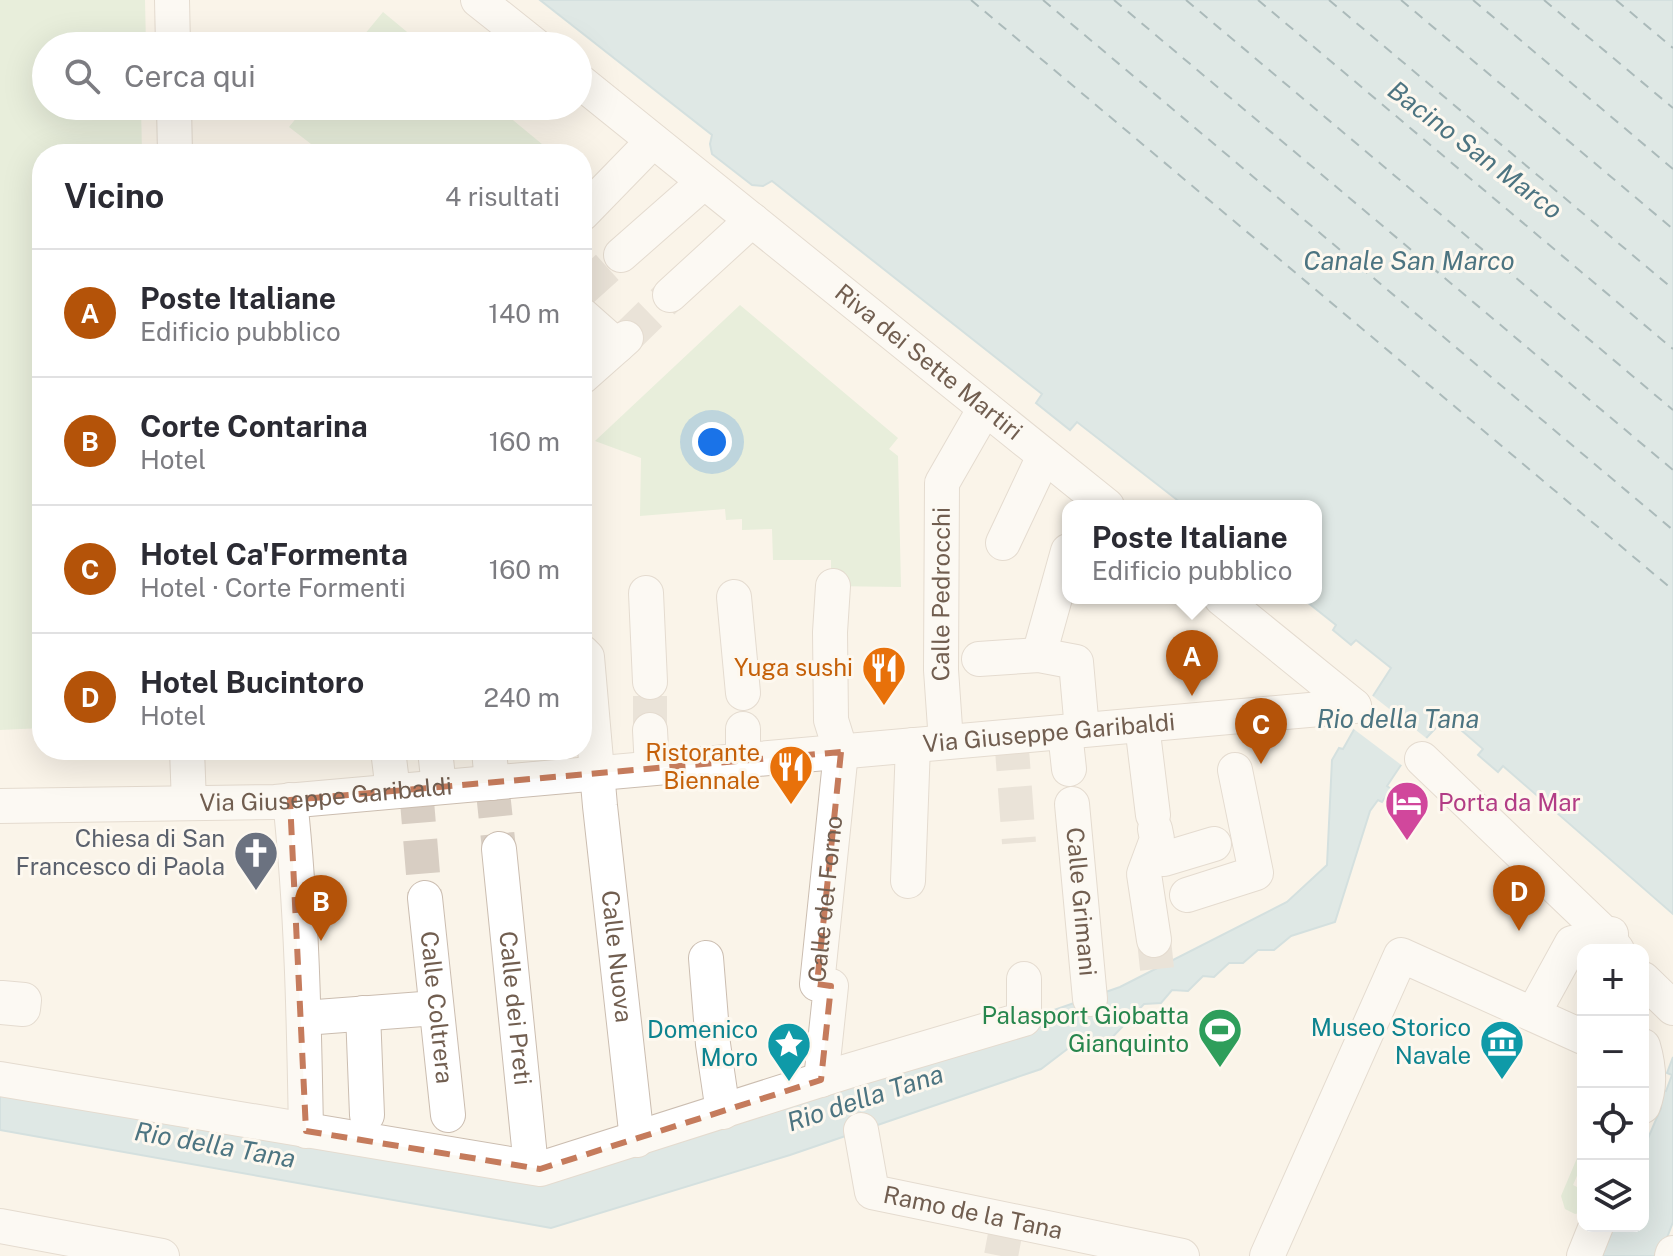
<!DOCTYPE html>
<html lang="it">
<head>
<meta charset="utf-8">
<style>
  body { margin:0; font-family:"Public Sans",sans-serif; background:#f2f2f3; color:#2b2b33 }
  .controls { position:absolute; right:24px; bottom:24px; display:grid; overflow:hidden; border-radius:16px; box-shadow:0 8px 32px #0002 }
  .controls button { width:72px; height:72px; display:grid; place-items:center; padding:0; border:0; border-bottom:2px solid #e1e1e2; background:#fff; color:#2b2b33; font:40px sans-serif }
  .you { position:absolute; left:712px; top:442px; width:28px; height:28px; margin:-20px; border:6px solid #fff; border-radius:50%; background:#1a73e8; box-shadow:0 0 0 12px #1a73e833 }
  .badge { display:grid; place-items:center; width:52px; height:52px; border-radius:50%; background:#b45309; color:#fff; font-size:26px; font-weight:700 }
  .pin { position:absolute; translate:-50% -66px; filter:drop-shadow(0 2px 4px #0008) }
  .pin::after { content:''; position:absolute; top:42px; width:28px; height:24px; background:inherit; clip-path:polygon(0 0,100% 0,50% 100%) }
  .popup { position:absolute; left:1062px; top:500px; width:260px; height:104px; box-sizing:border-box; display:grid; place-content:center; border-radius:16px; background:#fff; filter:drop-shadow(0 2px 6px #0005); font-size:26px; white-space:nowrap; color:#7c7c81 }
  .popup b { font-size:30px; color:#2b2b33 }
  .popup::after { content:''; position:absolute; left:50%; top:100%; margin-left:-16px; border:16px solid transparent; border-top-color:#fff }
  .list { margin:0; padding:0; list-style:none }
  h2 { display:flex; justify-content:space-between; align-items:center; height:104px; margin:0; padding:0 32px; font-size:34px }
  h2 small { font-size:26px; font-weight:400; color:#7c7c81 }
  .list li { display:grid; grid-template-columns:52px 1fr auto; gap:24px; align-items:center; box-sizing:border-box; height:128px; padding:0 32px; border-top:2px solid #e1e1e2 }
  .list b { display:block; font-size:30px; white-space:nowrap }
  .list p { margin:0; font-size:26px; white-space:nowrap; color:#7c7c81 }
  .list em { font-size:26px; font-style:normal; color:#7c7c81 }
  .icon { flex:none; width:44px; height:44px; fill:none; stroke:currentColor; stroke-width:2; stroke-linecap:round; stroke-linejoin:round }
  .map { position:relative; flex:none; width:1673px; height:1256px; overflow:hidden }
  .search { position:absolute; background:#fff; box-shadow:0 8px 32px #0002; left:32px; top:32px; width:560px; height:88px; display:flex; align-items:center; gap:20px; box-sizing:border-box; padding:0 28px; border-radius:44px; color:#7c7c81; font-size:30px }
  .panel { position:absolute; background:#fff; box-shadow:0 8px 32px #0002; left:32px; top:144px; width:560px; height:616px; border-radius:32px }
  .map>svg:first-child { display:block }
</style>
</head>
<body>
<div class="map">
<svg width="1673" height="1256" viewBox="0 0 1673 1256">
  <rect width="100%" height="100%" fill="#faf4e9"/>
  <path fill="#d2e6c9" d="M0,0H145L146,46H46V106H141L142,154H42V728L0,730Z
    M383,12L424,46H355Z
    M306,106H496L554,154H324L289,127Z
    M740,305L898,438L889,449L898,456L901,587L831,586V560H773L772,529L742,530V519L726,520L725,509L640,516L641,458L595,441Z
    M1583,1144V1162L1573,1185L1583,1190V1212L1575,1214L1565,1209L1561,1196Z"/>
  <path fill="#bfdae1" stroke="#a7c8d2" stroke-width="2" d="M540,0H1673V914L1503,766L1498,772L1478,755L1483,749L1446,717L1401,765L1387,786L1391,789L1382,802L1378,800L1370,811L1335,922L1291,936L1274,950H1258L1243,963H1229L1214,977L1203,976L1188,991L1172,990L1161,1003L1144,1004L1102,1048L1087,1034L1041,1069L790,1155L551,1228L0,1130V1086L523,1176L905,1062L1120,987L1287,902L1327,865L1332,760L1339,748L1343,749L1373,696L1391,668L1356,640L1351,645L1333,630L1336,625L1302,598H1316V506H1185L1077,422L1070,430L1036,403L1042,394L772,181L763,186L752,185L712,154L710,144L712,135Z
    M1673,1057V1222L1660,1256H1599L1612,1226H1643V1150L1661,1108V1090L1666,1091L1672,1075L1667,1073Z"/>
  <path fill="#faf4e9" d="M1369,693L1430,741L1404,767L1351,727Z"/>
  <g fill="none" stroke-linecap="round" stroke-linejoin="round">
    <path stroke="#4c7481" stroke-width="2" stroke-dasharray="10 8" stroke-linecap="butt" d="M971,0L1673,590
      M1043,0L1673,530
      M1114,0L1673,470
      M1186,0L1673,410
      M1258,0L1673,349
      M1329,0L1673,289
      M1401,0L1673,229
      M1473,0L1673,169
      M1544,0L1673,108
      M1616,0L1673,48"/>
    <path stroke="#d8cec3" stroke-width="34" stroke-dasharray="34 17" stroke-linecap="butt" d="M582,290L621,255
      M626,338L670,295
      M650,730V682
      M1011,736L1019,843
      M492,783L499,849
      M416,789L425,898
      M1154,940L1157,969
      M1001,1256L1008,1219"/>
    <g stroke="#cbbdb0" stroke-width="36">
      <g id="minor">
        <path d="M172,0L173,46"/>
        <path d="M478,0L536,46"/>
        <path id="s1" d="M578,80L1107,506"/>
        <path d="M174,106L175,154"/>
        <path d="M582,214L653,141"/>
        <path d="M621,255L704,182"/>
        <path d="M670,295L752,220"/>
        <path d="M582,315L617,346"/>
        <path d="M582,377L626,338"/>
        <path d="M1003,543L1044,456"/>
        <path d="M646,593L650,682"/>
        <path d="M734,597L743,693"/>
        <path d="M1221,598L1354,706"/>
        <path id="s2" d="M582,652L587,657L600,806L637,1140"/>
        <path d="M1039,655L1068,551"/>
        <path d="M979,659L1039,655L1076,662L1082,730"/>
        <path d="M1142,725L1153,815"/>
        <path d="M743,729V760"/>
        <path d="M650,730L652,768"/>
        <path d="M1065,732L1069,769"/>
        <path id="s3" d="M946,742L941,670L942,483L985,408"/>
        <path d="M187,750L189,803"/>
        <path d="M388,750L393,791"/>
        <path d="M435,750L439,787"/>
        <path d="M489,750L492,783"/>
        <path d="M1422,759L1605,934L1617,950"/>
        <path d="M290,800C302,910 304,1021 306,1131"/>
        <path id="s4" d="M1072,804L1090,999"/>
        <path id="s5" d="M0,806L275,802L1354,706"/>
        <path id="s6" d="M499,849L531,1167"/>
        <path d="M1164,859L1214,844"/>
        <path d="M908,881L913,745"/>
        <path d="M1187,895L1256,873L1235,770"/>
        <path id="s7" d="M425,898L448,1115"/>
        <path d="M1154,940L1144,874L1157,839L1155,829"/>
        <path d="M706,958L713,1044L723,1112"/>
        <path d="M1643,979L1673,1008"/>
        <path d="M0,1007H1L23,1009L24,1000L2,998L1,1007"/>
        <path d="M363,1013L367,1115"/>
        <path d="M1533,1014L1572,943L1611,934"/>
        <path d="M304,1018L436,1008"/>
        <path d="M1643,1046C1649,1066 1651,1086 1643,1106"/>
        <path d="M0,1079L540,1169L845,1072L1024,1019V979"/>
        <path id="s8" d="M821,1080L831,986L817,984L841,752L831,720L830,632L833,586"/>
        <path id="s9" d="M861,1130L872,1192L1182,1256"/>
        <path d="M0,1226L162,1256"/>
        <path d="M1267,1256L1401,955L1583,1037"/>
        <path d="M1584,1256L1596,1226"/>
        <path d="M1672,1256L1673,1253"/>
      </g>
    </g>
    <use href="#minor" stroke="#fff" stroke-width="34"/>
  </g>
  <path d="M0 0H1673V1256H0ZM841,752L817,984L831,986L821,1080L540,1169L306,1131L290,800Z" fill="#faf4e9" fill-opacity=".55" fill-rule="evenodd"/>
  <path fill="none" stroke="#c57b5c" stroke-width="6" stroke-dasharray="16 10" stroke-linejoin="round" d="M841,752L817,984L831,986L821,1080L540,1169L306,1131L290,800Z"/>
  <defs>
    <g id="restaurant-pin" transform="scale(2.3)"><path d="M0 17L-7.5 6A9.5 9.5 0 1 1 7.5 6Z" fill="#e8710a" stroke="#fdf8ef"/><path d="M-5-6h1v4h1v-4h1v4h1v-4h1v5L-1.5 .5V6h-2V.5L-5-1ZM5-6V6H3V1.5H1.5Q1.5-4 5-6Z" fill="#fff"/></g>
    <g id="hotel-pin" transform="scale(2.3)"><path d="M0 17L-7.5 6A9.5 9.5 0 1 1 7.5 6Z" fill="#d1479c" stroke="#fdf8ef"/><path d="M-6-4.5h1.5V1H6V5H4.5V3h-9V5H-6ZM-4 0a1.8 1.8 0 1 1 3.6 0ZM.5 0V-2.5h3Q6-2.5 6 0Z" fill="#fff"/></g>
    <g id="church-pin" transform="scale(2.3)"><path d="M0 17L-7.5 6A9.5 9.5 0 1 1 7.5 6Z" fill="#6b7280" stroke="#fdf8ef"/><path d="M-1.2-6h2.4v3.5h3.3v2.4h-3.3V6h-2.4V-.1h-3.3v-2.4h3.3Z" fill="#fff"/></g>
    <g id="stadium-pin" transform="scale(2.3)"><path d="M0 17L-7.5 6A9.5 9.5 0 1 1 7.5 6Z" fill="#2e9e5b" stroke="#fdf8ef"/><path d="M0-5a6.5 5 0 1 0 0 10a6.5 5 0 1 0 0-10ZM-3.5-1.8h7v3.6h-7Z" fill="#fff"/></g>
    <g id="museum-pin" transform="scale(2.3)"><path d="M0 17L-7.5 6A9.5 9.5 0 1 1 7.5 6Z" fill="#0f9aa8" stroke="#fdf8ef"/><path d="M0-6L6-3V-2H-6V-3ZM-5-1h2V3h-2ZM-1-1h2V3h-2ZM3-1h2V3H3ZM-6 4H6V6H-6Z" fill="#fff"/></g>
    <g id="sight-pin" transform="scale(2.3)"><path d="M0 17L-7.5 6A9.5 9.5 0 1 1 7.5 6Z" fill="#0f9aa8" stroke="#fdf8ef"/><path d="M0-6L1.8-2.2L6-1.7L2.9 1.2L3.7 5.4L0 3.3L-3.7 5.4L-2.9 1.2L-6-1.7L-1.8-2.2Z" fill="#fff"/></g>
  </defs>
  <g fill-rule="evenodd">
    <use href="#restaurant-pin" x="884" y="668"/>
    <use href="#restaurant-pin" x="791" y="767"/>
    <use href="#hotel-pin" x="1407" y="803"/>
    <use href="#church-pin" x="256" y="853"/>
    <use href="#stadium-pin" x="1220" y="1030"/>
    <use href="#museum-pin" x="1502" y="1042"/>
    <use href="#sight-pin" x="789" y="1044"/>
  </g>
  <g text-anchor="middle" stroke-width="6" stroke-linejoin="round" paint-order="stroke">
    <g font-size="24" fill="#715e50" stroke="#fdf8ef">
      <text dy="8" stroke="none"><textPath href="#s1" startOffset="450">Riva dei Sette Martiri</textPath></text>
      <text dy="8" stroke="none"><textPath href="#s3" startOffset="148">Calle Pedrocchi</textPath></text>
      <text dy="8" stroke="none"><textPath href="#s5" startOffset="1052">Via Giuseppe Garibaldi</textPath></text>
      <text dy="8" stroke="none"><textPath href="#s5" startOffset="326">Via Giuseppe Garibaldi</textPath></text>
      <text dy="8" stroke="none"><textPath href="#s8" startOffset="194">Calle del Forno</textPath></text>
      <text dy="8" stroke="none"><textPath href="#s4" startOffset="98">Calle Grimani</textPath></text>
      <text dy="8" stroke="none"><textPath href="#s2" startOffset="308">Calle Nuova</textPath></text>
      <text dy="8" stroke="none"><textPath href="#s7" startOffset="110">Calle Coltrera</textPath></text>
      <text dy="8" stroke="none"><textPath href="#s6" startOffset="160">Calle dei Preti</textPath></text>
      <text dy="8" stroke="none"><textPath href="#s9" startOffset="166">Ramo de la Tana</textPath></text>
    </g>
    <g font-size="24" fill="#c56008" stroke="#fdf8ef" text-anchor="end">
      <text x="853" y="676">Yuga sushi</text>
      <text x="760" y="761">Ristorante<tspan x="760" dy="28">Biennale</tspan></text>
    </g>
    <g font-size="24" fill="#b23c85" stroke="#fdf8ef" text-anchor="start">
      <text x="1438" y="811">Porta da Mar</text>
    </g>
    <g font-size="24" fill="#5b616d" stroke="#fdf8ef" text-anchor="end">
      <text x="225" y="847">Chiesa di San<tspan x="225" dy="28">Francesco di Paola</tspan></text>
    </g>
    <g font-size="24" fill="#27864d" stroke="#fdf8ef" text-anchor="end">
      <text x="1189" y="1024">Palasport Giobatta<tspan x="1189" dy="28">Gianquinto</tspan></text>
    </g>
    <g font-size="24" fill="#0d838f" stroke="#fdf8ef" text-anchor="end">
      <text x="1471" y="1036">Museo Storico<tspan x="1471" dy="28">Navale</tspan></text>
      <text x="758" y="1038">Domenico<tspan x="758" dy="28">Moro</tspan></text>
    </g>
    <g font-size="26" font-style="italic" fill="#4c7481" stroke="#fdf8ef">
      <text transform="translate(1475 150) rotate(37)" y="9">Bacino San Marco</text>
      <text x="1409" y="270">Canale San Marco</text>
      <text x="1398" y="728">Rio della Tana</text>
      <text transform="translate(865 1098) rotate(-18)" y="9">Rio della Tana</text>
      <text transform="translate(215 1145) rotate(10)" y="9">Rio della Tana</text>
    </g>
  </g>
</svg>
<div class="controls">
<button>+</button>
<button>−</button>
<button><svg class="icon" aria-label="locate" viewBox="0 0 24 24"><circle cx="12" cy="12" r="6"/><path d="M12 2v4M12 18v4M2 12h4M18 12h4"/></svg></button>
<button><svg class="icon" aria-label="layers" viewBox="0 0 24 24"><path d="M12 4l9 5-9 5-9-5zM3 14l9 5 9-5"/></svg></button>
</div>
<div class="you"></div>
<div class="pin badge" style="left:1192px;top:696px">A</div>
<div class="popup"><b>Poste Italiane</b>Edificio pubblico</div>
<div class="pin badge" style="left:321px;top:941px">B</div>
<div class="pin badge" style="left:1261px;top:764px">C</div>
<div class="pin badge" style="left:1519px;top:931px">D</div>
<div class="search"><svg class="icon" aria-label="search" viewBox="0 0 24 24"><circle cx="10" cy="10" r="6"/><path d="M15 15l6 6"/></svg>Cerca qui</div>
<section class="panel">
<h2>Vicino<small>4 risultati</small></h2>
<ul class="list">
<li><span class="badge">A</span><div><b>Poste Italiane</b><p>Edificio pubblico</p></div><em>140 m</em></li>
<li><span class="badge">B</span><div><b>Corte Contarina</b><p>Hotel</p></div><em>160 m</em></li>
<li><span class="badge">C</span><div><b>Hotel Ca'Formenta</b><p>Hotel · Corte Formenti</p></div><em>160 m</em></li>
<li><span class="badge">D</span><div><b>Hotel Bucintoro</b><p>Hotel</p></div><em>240 m</em></li>
</ul>
</section>
</div>
</body>
</html>
